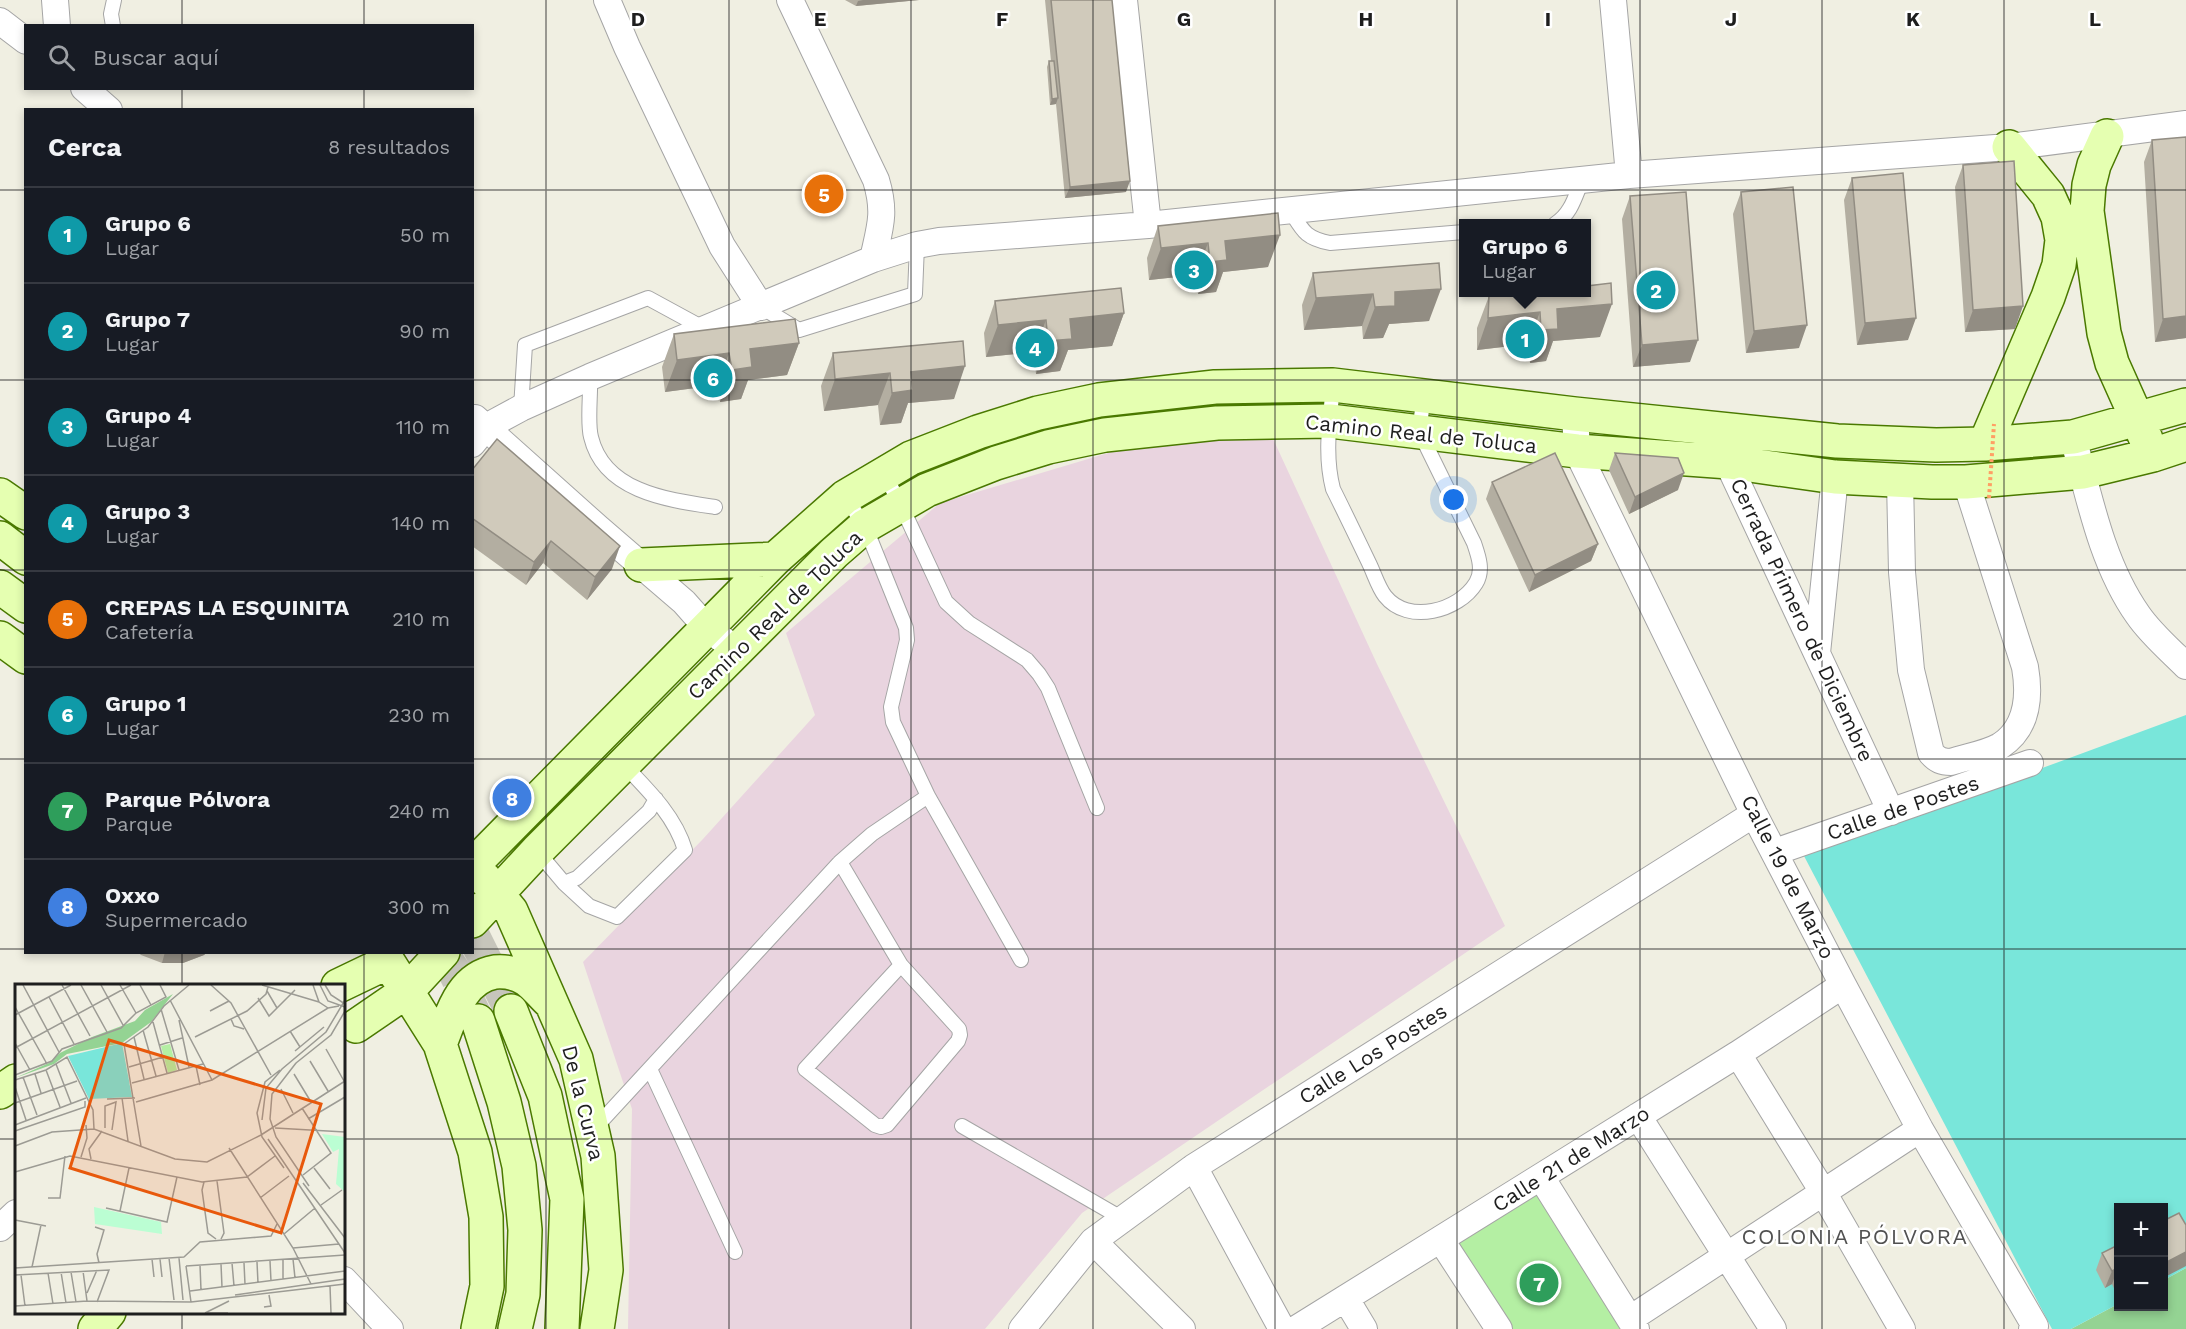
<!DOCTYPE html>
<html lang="es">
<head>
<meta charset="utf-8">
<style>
  body { margin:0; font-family:"Work Sans",sans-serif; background:#242831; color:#f1f3f6 }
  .controls { position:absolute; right:18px; bottom:18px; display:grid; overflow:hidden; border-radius:0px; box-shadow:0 3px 9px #0003 }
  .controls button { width:54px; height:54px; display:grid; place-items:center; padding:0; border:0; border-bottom:2px solid #363941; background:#171b24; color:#f1f3f6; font:30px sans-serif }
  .you { position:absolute; left:1454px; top:500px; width:21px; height:21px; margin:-15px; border:4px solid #fff; border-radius:50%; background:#1a73e8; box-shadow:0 0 0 9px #1a73e833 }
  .badge { display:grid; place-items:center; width:39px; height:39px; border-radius:50%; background:#ea580c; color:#fff; font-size:20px; font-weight:700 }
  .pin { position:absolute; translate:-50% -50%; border:3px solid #fff; box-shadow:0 2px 6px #0006 }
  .popup { position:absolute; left:1459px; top:219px; width:132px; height:78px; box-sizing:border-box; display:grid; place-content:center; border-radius:0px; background:#171b24; filter:drop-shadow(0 2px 4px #0005); font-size:20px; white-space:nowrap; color:#9ea1a6 }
  .popup b { font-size:22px; color:#f1f3f6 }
  .popup::after { content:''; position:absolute; left:50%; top:100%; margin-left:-12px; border:12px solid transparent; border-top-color:#171b24 }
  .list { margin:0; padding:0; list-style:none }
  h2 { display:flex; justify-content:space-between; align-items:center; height:78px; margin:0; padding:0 24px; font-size:26px }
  h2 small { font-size:20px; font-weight:400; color:#9ea1a6 }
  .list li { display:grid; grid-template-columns:39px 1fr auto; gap:18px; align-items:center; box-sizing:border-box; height:96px; padding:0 24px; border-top:2px solid #363941 }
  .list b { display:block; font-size:22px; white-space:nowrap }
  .list p { margin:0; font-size:20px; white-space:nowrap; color:#9ea1a6 }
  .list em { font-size:20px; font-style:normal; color:#9ea1a6 }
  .icon { flex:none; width:33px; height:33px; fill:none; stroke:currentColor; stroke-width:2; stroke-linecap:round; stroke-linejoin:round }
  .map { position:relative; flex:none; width:2186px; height:1329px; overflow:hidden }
  .search { position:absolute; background:#171b24; box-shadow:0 3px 9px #0003; left:24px; top:24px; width:450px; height:66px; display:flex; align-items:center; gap:15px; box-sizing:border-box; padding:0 21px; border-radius:0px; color:#9ea1a6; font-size:22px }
  .panel { position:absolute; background:#171b24; box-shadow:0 3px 9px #0003; left:24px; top:108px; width:450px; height:846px; border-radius:0px }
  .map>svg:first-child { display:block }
</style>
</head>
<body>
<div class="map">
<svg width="2186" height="1329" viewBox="0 0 2186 1329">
  <rect width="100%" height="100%" fill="#f0efe2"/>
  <path fill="#e9d4df" d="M1263,417L1377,664L1505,926L1082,1213L985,1329H628L632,1109L583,962L703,839L815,715L786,633L940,503L1125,448Z"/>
  <path fill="#b4efa3" d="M1536,1184L1624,1329H1512L1454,1237Z"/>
  <path fill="#94d393" d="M2186,1268V1329H2071L2118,1304V1306H2164V1280Z"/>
  <path fill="#79e6da" d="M2186,715V1268L2164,1280V1208H2118V1304L2071,1329H2052L1804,856Z"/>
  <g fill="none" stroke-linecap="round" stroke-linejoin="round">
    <path stroke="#c6c5bb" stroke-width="33" stroke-dasharray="33 16" stroke-linecap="butt" d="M472,933L511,1011
      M441,952L453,969L476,1017"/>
    <g stroke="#a5a5a5" stroke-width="16">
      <path id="lane" d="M113,26L111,14L114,0
        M1290,210C1303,231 1305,238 1330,243L1464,232
        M1555,224C1571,214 1575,197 1582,180
        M761,307L799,330L915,294L917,245
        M590,377C591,393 587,422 591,437C604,492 668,500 715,507
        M1333,385C1330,421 1324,454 1333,489C1345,513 1357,538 1369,563C1374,573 1378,587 1385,596C1408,625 1459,611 1476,583C1484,570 1478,555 1474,543L1419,431L1424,396
        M521,408L525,345L648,298L705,329
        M884,474L901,505L946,602L969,623L1027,660L1039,674L1048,688L1097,808
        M845,497L865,526L906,628L907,640L891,707L893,722L928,796L1021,960
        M537,851L564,883L589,906L617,917L685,850C675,816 648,790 624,765
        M840,862L901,965L805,1069L875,1125L881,1127L887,1125L958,1041L960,1035L959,1029L901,965
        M564,883L577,878L649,811L656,799
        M650,1069L735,1252
        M962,1126L1123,1219
        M595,1128L840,862L872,834L928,796"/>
    </g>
    <g stroke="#a5a5a5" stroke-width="28">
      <path id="street" d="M55,0L57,26
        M607,0L627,47L722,246L761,307
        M790,0L876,180C886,213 880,227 873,259
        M1124,0L1148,225
        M1613,0L1629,175
        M0,21L26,41
        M84,88L109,110
        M1575,414L1577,451L1754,814L1843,985L1920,1129L2035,1326L2032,1329
        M475,418L598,528L684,602L707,628L738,651
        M2073,437C2089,497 2102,564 2138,615C2151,634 2170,650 2186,666
        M472,444L486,427L521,408L590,377L873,259L917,245L939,241L1148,225L1629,175L2009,147L2186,124
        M1721,448L1891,812
        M1900,481L1902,572L1911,670L1931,753C1937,760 1942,762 1951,762C1966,757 1986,754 2000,746C2028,728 2030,696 2025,667L1966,482
        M1817,653L1835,477
        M1775,852L2030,763
        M1738,1054L1823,1192L1902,1329
        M1638,1116L1773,1329
        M1194,1167L1282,1329
        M1541,1177L1636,1329
        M0,1228L16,1213
        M1441,1240L1499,1329
        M1093,1241L1182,1329
        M344,1280L390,1329
        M1346,1299L1364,1329
        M1630,1319L1920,1129
        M1022,1329L1093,1241L1194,1167L1754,814
        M1296,1329L1738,1054L1843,985"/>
    </g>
    <g stroke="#4a7900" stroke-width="36">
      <path id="secondary" d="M2107,136L2094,165L2089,185L2087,211L2104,333L2112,363L2146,439
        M1985,444L2048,297L2059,265L2062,240L2058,217L2048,195L2009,147
        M0,495L26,513
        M0,538L26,558
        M641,565L775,559
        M0,587L26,606
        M0,638L26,657
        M472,866L775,559L845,497L911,458L978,432L1038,413L1099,400L1215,387L1333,385L1575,414L1837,441L1936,445L1985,444L2073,437L2186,405
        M484,878L511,911L576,1059L598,1156L606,1270L597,1329
        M472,921L537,851L834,553L865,526L927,490L996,463L1048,447L1105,435L1217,423L1330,421L1577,451L1729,462L1835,477L1932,482H1966L2083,472L2153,455L2186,444
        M382,952L440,1044L475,1152L486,1217L487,1286L478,1329
        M338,986L388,962
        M511,1011L545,1096L567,1199L562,1329
        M478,1021L504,1102L519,1166L525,1230L523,1294L515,1329
        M356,1026L407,991L443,952
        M440,1044C451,1017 460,978 495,972C506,971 516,973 526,979C535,985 542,995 550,1002
        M0,1092L16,1081
        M95,1329L109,1312"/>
    </g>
    <use href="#lane" stroke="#fff" stroke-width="14"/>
    <use href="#street" stroke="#fff" stroke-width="26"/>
    <use href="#secondary" stroke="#e5ffb1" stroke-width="33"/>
    <path stroke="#ff9f64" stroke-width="4" stroke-dasharray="3 3" stroke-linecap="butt" d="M1989,498L1994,424"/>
  </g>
  <path fill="#b3aea1" d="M845,0H919L856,6Z
    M1045,0H1112L1126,192L1065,198L1056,104L1050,105L1047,67L1049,61H1051Z
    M2186,137V338L2155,342L2144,162L2152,140Z
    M1963,165L2015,329L1965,332L1955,187Z
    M1852,178L1908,340L1857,345L1844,200Z
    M1741,192L1799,348L1746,353L1733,214Z
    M1630,196L1690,362L1633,367L1622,219Z
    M1278,213L1268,267L1223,272L1216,292L1198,294L1196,275L1149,280L1147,258L1158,226Z
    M1439,263L1429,321L1389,324L1383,338L1363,339L1362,326L1304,330L1302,305L1313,273Z
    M1520,292L1600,337L1553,341L1546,361L1530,363L1528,344L1477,350V328L1489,296Z
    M995,301L1124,313L1112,346L1068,350L1060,371L1036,374L1034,352L986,357L984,333Z
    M674,334L799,343L787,375L748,380L741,399L720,402L718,385L665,392L662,367Z
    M963,341L954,399L908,403L901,423L880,425L878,405L824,411L821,386L833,353Z
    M1615,453L1678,490L1629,514L1609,470Z
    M472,470L612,569L587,600L543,563L526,585L472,546Z
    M1492,482L1598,544L1591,561L1529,592L1486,499Z
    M138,952H207L204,955L183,963H162L141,955Z
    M2118,1245V1297L2112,1284L2105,1288L2096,1270L2102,1253Z"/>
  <path fill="#928d83" d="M863,0H919L856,6L858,1Z
    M1058,98L1056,104L1050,105L1052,99Z
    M1130,181L1126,192L1065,198L1070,187Z
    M1280,235L1268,267L1223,272L1216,292L1198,294L1210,262L1225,241Z
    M1208,243L1196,275L1149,280L1161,248Z
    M1441,289L1429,321L1389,324L1383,338L1363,339L1375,307L1395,292Z
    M1373,294L1362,326L1304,330L1316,298Z
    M1612,304L1600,337L1553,341L1546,361L1530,363L1541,330L1557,309Z
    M2023,306L2015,329L1965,332L1973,310Z
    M1540,312L1528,344L1477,350L1488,318Z
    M1124,313L1112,346L1068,350L1060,371L1036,374L1048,341L1070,319Z
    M2186,316V338L2155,342L2163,319Z
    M1916,318L1908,340L1857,345L1865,323Z
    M1046,320L1034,352L986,357L998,325Z
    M1807,325L1799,348L1746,353L1754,331Z
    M1698,340L1690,362L1633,367L1642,345Z
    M799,343L787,375L748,380L741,399L720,402L732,370L750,349Z
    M729,353L718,385L665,392L677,360Z
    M965,366L954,399L908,403L901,423L880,425L892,393L911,372Z
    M890,373L878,405L824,411L835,379Z
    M1684,473L1678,490L1629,514L1635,497Z
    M551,541L543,563L526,585L534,562Z
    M1598,544L1591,561L1529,592L1535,575Z
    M620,546L612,569L587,600L595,577Z
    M165,952H207L204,955L183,963H162Z
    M2186,1252V1266L2163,1278V1264Z
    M2118,1268L2112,1284L2105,1288L2112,1271Z"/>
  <path fill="#d0cabb" stroke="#928d83" stroke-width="1.5" d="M1051,0H1112L1130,181L1070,187Z
    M1049,61H1054L1058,98L1052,99Z
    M2186,137V316L2163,319L2152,140Z
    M2014,161L2023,306L1973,310L1963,165Z
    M1903,173L1916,318L1865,323L1852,178Z
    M1793,187L1807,325L1754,331L1741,192Z
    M1686,192L1698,340L1642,345L1630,196Z
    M1278,213L1280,235L1225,241L1227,260L1210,262L1208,243L1161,248L1158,226Z
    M1439,263L1441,289L1395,292V306L1375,307L1373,294L1316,298L1313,273Z
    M1611,283L1612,304L1557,309L1558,329L1541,330L1540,312L1488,318L1489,296L1520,292H1587V286Z
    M1121,288L1124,313L1070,319L1072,339L1048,341L1046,320L998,325L995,301Z
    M795,319L799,343L750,349L752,367L732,370L729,353L677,360L674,334Z
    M963,341L965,366L911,372L913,390L892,393L890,373L835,379L833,353Z
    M497,439L620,546L595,577L551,541L534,562L472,518V470Z
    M1555,453L1598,544L1535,575L1492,482Z
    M1615,453L1678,458L1684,473L1635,497Z
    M2179,1213L2186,1225V1252L2163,1264V1221Z
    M2118,1245V1268L2112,1271L2102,1253Z"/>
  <path fill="none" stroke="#1e1e1e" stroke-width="1.5" stroke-opacity="0.55" d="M182,0V26M364,0V26M546,0V1329M729,0V1329M911,0V1329M1093,0V1329M1275,0V1329M1457,0V1329M1640,0V1329M1822,0V1329M2004,0V1329M182,88V110M364,88V110M0,190H26M472,190H2186M0,380H26M472,380H2186M0,570H26M472,570H2186M0,759H26M472,759H2186M0,949H26M472,949H2186M182,952V986M364,952V1329M0,1139H16M344,1139H2186M182,1312V1329"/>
  <g text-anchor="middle" stroke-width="5" stroke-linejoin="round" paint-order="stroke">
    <g font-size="21" fill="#1e1e1e" stroke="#fff">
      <text transform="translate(1421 434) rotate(6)" y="7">Camino Real de Toluca</text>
      <text transform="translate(775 615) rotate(-44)" y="7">Camino Real de Toluca</text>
      <text transform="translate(1802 620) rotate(65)" y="7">Cerrada Primero de Diciembre</text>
      <text transform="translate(1903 808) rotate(-19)" y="7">Calle de Postes</text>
      <text transform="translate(1788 877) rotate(63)" y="7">Calle 19 de Marzo</text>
      <text transform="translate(1373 1054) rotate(-32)" y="7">Calle Los Postes</text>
      <text transform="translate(583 1103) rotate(76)" y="7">De la Curva</text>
      <text transform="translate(1571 1159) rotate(-32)" y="7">Calle 21 de Marzo</text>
    </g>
    <g font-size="22" letter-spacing="1.5" fill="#515151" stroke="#fff">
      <text x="1855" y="1244">COLONIA PÓLVORA</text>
    </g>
  </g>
  <g transform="translate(15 984)">
    <rect width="330" height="330" fill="#f0efe2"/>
    <path d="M155,60L162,86L153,89L146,62Z" fill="#b4efa3"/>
    <path d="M158,10L136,38L107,59L52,70L39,80L0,94L34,79L45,69L77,53L120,37L130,26Z" fill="#94d393"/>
    <path d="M307,150L330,153V208L321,200L324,165L318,168ZM79,223L146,238L147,250L80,240Z" fill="#bbfed3"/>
    <path d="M107,59L117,113L74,115L53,72Z" fill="#79e6da"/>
    <path fill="none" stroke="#9c9b94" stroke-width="1.5" d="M8,1L44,68M47,1L75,52M66,1L92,48M86,1L108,41M105,1L121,29M125,1L136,21M196,1L216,19L256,91M247,1L304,18M298,1L304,18L313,24M305,1L313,17L330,23M310,1L316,11L330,20M252,7L262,24M34,13L59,60M243,14L254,32L280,6M155,16L197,96M0,23L32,80M146,25L164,86M195,27L214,17M0,31L56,1M216,35L219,42L229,45M164,36L174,83M138,38L152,89M128,46L141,92M275,47L285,63M119,53L129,95M180,53L232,27L251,10L253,3M0,59L15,86M145,61L167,54M0,64L116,1M311,65L329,97M280,67L309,43M295,77L313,107M281,79L257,110L255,135L261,153L294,202M281,79L316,51L330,27M41,80L56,119M181,82L185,101M114,83L148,73M31,86L45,123M265,86L250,98L242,129L247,153L269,184M20,90L26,109M279,90L296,118M0,91L37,77L47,65L106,44L121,29L151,13L145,1M8,93L22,131M0,96L31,86L52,73L78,126L79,145M117,99L188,80M0,103L11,136M266,105L278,129M107,114L113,157M92,115L120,114M121,118L197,96L313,24L324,22M0,119L62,97M287,124L316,169L288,191M293,135L330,113M247,136L251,104L267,85L311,48L330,16M0,141L71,114M90,144V122L101,118L97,146M260,144L330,148M0,147L70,123V117M253,155L330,269M0,162L37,148L79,145L160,175L192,178L246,151L330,97M126,162L109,60L133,43L149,22L174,1M214,164L278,264L296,300M66,173L72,154L71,141M76,175L74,165L87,147M299,184L315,205M0,188L55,172L187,198L232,193L260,172M202,197L209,249L206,255M189,198L187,206L193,249L201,255M288,199L330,254M33,214H45L50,172M245,214L274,192M306,221L327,206M91,224L152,238L162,193M105,227L114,184M0,236L31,242M80,243L89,246L82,270L84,279M269,250L300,224M278,264L324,260M169,273L185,258L256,252L262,240M154,274L159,316M164,274L168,316M137,275L139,293M145,275L147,293M278,275L280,294M268,276V295M255,277L256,297M242,278L243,299M217,279L219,302M229,279L230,300M206,280L207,303M185,281L186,306M171,282L330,271M171,282L176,318M17,283L26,241M0,284L169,273M68,287L72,317M46,288L51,319M56,288L61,318M33,289L38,320M0,291L94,286L82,318M6,291L10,322M315,302L316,329M175,307L330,287M72,309L82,286M220,311L330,295M0,322L72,317L176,318L330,300M249,323L256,322L254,311M190,329L214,317M191,329H213"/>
    <path fill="#e8590c" fill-opacity="0.15" stroke="#e8590c" stroke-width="3" d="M94,56L306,120L266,249L55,184Z"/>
    <rect width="330" height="330" fill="none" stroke="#1e1e1e" stroke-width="3"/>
  </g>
  <g font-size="20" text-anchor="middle" font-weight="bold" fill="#1e1e1e" stroke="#fff" stroke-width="5" stroke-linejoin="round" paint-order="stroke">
    <text x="638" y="26">D</text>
    <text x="820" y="26">E</text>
    <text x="1002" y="26">F</text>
    <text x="1184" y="26">G</text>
    <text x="1366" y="26">H</text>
    <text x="1548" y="26">I</text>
    <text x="1731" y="26">J</text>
    <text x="1913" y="26">K</text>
    <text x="2095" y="26">L</text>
  </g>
</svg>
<div class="controls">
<button>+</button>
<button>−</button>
</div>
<div class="you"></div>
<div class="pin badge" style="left:1525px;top:339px;background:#0f9aa8">1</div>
<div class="popup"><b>Grupo 6</b>Lugar</div>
<div class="pin badge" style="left:1656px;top:290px;background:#0f9aa8">2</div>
<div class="pin badge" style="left:1194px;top:270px;background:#0f9aa8">3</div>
<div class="pin badge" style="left:1035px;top:348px;background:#0f9aa8">4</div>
<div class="pin badge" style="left:824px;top:194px;background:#e8710a">5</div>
<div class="pin badge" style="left:713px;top:378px;background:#0f9aa8">6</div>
<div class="pin badge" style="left:1539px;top:1283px;background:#2e9e5b">7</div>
<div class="pin badge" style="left:512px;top:798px;background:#3f7fe0">8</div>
<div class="search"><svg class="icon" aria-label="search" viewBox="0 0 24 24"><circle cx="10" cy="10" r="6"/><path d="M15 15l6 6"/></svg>Buscar aquí</div>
<section class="panel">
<h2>Cerca<small>8 resultados</small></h2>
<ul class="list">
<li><span class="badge" style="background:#0f9aa8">1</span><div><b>Grupo 6</b><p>Lugar</p></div><em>50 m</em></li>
<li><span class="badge" style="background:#0f9aa8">2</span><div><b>Grupo 7</b><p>Lugar</p></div><em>90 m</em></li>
<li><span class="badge" style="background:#0f9aa8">3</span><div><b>Grupo 4</b><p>Lugar</p></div><em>110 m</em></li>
<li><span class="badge" style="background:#0f9aa8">4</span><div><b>Grupo 3</b><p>Lugar</p></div><em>140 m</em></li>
<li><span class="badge" style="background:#e8710a">5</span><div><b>CREPAS LA ESQUINITA</b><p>Cafetería</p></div><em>210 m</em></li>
<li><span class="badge" style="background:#0f9aa8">6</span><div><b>Grupo 1</b><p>Lugar</p></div><em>230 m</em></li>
<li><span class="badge" style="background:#2e9e5b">7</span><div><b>Parque Pólvora</b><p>Parque</p></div><em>240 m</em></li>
<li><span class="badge" style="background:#3f7fe0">8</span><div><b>Oxxo</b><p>Supermercado</p></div><em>300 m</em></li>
</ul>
</section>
</div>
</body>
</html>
